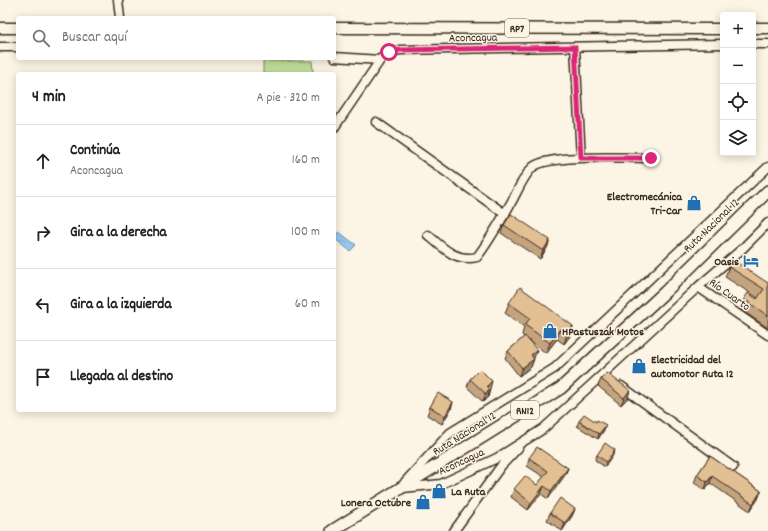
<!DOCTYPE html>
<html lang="es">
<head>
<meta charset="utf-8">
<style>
  body { margin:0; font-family:Dekko,sans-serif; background:#f6f6f6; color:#222 }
  .controls { position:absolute; right:12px; top:12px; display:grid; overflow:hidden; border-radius:4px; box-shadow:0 2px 10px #0003 }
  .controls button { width:36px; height:36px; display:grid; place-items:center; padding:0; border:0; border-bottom:1px solid #e0e0e0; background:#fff; color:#222; font:20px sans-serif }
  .stop { position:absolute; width:12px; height:12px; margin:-9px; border:3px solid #db2777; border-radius:50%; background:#fff }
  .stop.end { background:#db2777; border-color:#fff; box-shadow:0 1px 4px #0008 }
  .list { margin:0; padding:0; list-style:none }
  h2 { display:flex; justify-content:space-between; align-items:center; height:52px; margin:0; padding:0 16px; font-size:17px }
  h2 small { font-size:13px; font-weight:400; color:#767676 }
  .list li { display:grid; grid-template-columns:26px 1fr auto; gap:12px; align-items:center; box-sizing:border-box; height:72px; padding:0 16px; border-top:1px solid #e0e0e0 }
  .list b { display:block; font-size:15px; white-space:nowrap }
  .list p { margin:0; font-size:13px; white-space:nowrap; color:#767676 }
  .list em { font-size:13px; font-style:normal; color:#767676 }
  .icon { flex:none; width:22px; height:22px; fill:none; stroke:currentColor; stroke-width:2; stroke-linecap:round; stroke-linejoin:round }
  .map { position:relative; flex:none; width:768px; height:531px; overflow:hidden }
  .search { position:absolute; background:#fff; box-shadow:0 2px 10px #0003; left:16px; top:16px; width:320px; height:44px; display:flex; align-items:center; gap:10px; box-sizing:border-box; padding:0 14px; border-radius:4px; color:#767676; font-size:15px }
  .panel { position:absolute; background:#fff; box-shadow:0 2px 10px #0003; left:16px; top:72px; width:320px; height:340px; border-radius:4px }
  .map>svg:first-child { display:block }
</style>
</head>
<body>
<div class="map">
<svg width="768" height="531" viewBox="0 0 768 531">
  <defs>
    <pattern id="water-ripples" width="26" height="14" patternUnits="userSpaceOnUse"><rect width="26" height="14" fill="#93c8f1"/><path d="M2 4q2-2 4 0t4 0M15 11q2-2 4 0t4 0" fill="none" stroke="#80acce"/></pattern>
  </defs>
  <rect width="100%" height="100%" fill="#fcf5e5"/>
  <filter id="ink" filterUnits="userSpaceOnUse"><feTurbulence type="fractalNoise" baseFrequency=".025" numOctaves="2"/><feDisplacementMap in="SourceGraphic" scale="8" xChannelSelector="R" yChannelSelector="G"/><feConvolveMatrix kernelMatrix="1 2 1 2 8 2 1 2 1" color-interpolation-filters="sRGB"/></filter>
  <g filter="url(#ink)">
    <path fill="#c0df98" stroke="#7e845b" d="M263,61H312L313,74H263Z"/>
    <path fill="url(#water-ripples)" stroke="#70899d" d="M339,232L356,245L350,251L334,238V235Z"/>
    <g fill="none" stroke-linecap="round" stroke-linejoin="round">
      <g stroke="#3b2a1e" stroke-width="11">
        <path id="minor" d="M118,0L120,18
          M753,44H768
          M0,47H18
          M575,47L581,158
          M334,57L380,60
          M376,122L505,214
          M334,128L383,56L389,52L400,50L723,44
          M428,235C443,248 456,262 477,257C490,240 501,220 512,201C518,190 524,175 533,167C549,154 627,158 651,158
          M698,287L768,335
          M621,386L733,467
          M405,482L450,433L555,368L768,167
          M403,488L441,484L497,458L543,429L698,287L742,249L768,223
          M454,531L501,466L518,448"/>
      </g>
      <g stroke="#3b2a1e" stroke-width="13">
        <path id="major" d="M0,28H18
          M334,28L723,29
          M753,28H768"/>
      </g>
      <g stroke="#3b2a1e" stroke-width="14">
        <path id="highway" d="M332,531L561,388L665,292L768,191"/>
      </g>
      <use href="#minor" stroke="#fcf5e5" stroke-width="8"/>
      <use href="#major" stroke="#fcf5e5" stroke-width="10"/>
      <use href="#highway" stroke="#fcf5e5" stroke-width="11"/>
    </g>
    <path fill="#c3a47f" stroke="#3b2a1e" d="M504,225L550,240L547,248L540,259L501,233Z
      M729,267L768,283V328L740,309L744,299H757L758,298L725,277Z
      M509,303L573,326L570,336L564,344L557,339L546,353L527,339L534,358L531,367L519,376L505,358L508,351L524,337L522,335L524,327L505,313Z
      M470,379L490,389L488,397L483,402L467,387Z
      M601,379L628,398L621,405L598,386Z
      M453,402L451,409L442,424L427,415L430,407Z
      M579,421L596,422L604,430L598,439L577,426Z
      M597,455H613L605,467L595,460Z
      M710,456L761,491L758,499L750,511L710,483L705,490L694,483L697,475Z
      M529,458L568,468L565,475L548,499L541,494L528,510L511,497L514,489L537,485L544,477L527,466Z
      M575,509L572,516L562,531L547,520L550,513Z"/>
    <path fill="#9f8668" stroke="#3b2a1e" d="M550,240L547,248L540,259L543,251Z
      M573,326L570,336L564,344L567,334Z
      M560,329L557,339L546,353L550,343Z
      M537,350L534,358L528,363L531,355Z
      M534,359L531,367L519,376L522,368Z
      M492,381L490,389L484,394L487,386Z
      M490,389L488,397L483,402L486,394Z
      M630,390L628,398L621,405L624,398Z
      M453,402L451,409L442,424L445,416Z
      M606,425L604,430L598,439L599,434Z
      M615,450L613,455L605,467L606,462Z
      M568,468L565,475L548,499L551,491Z
      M712,476L710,483L705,490L707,482Z
      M544,486L541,494L528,510L531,503Z
      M761,491L758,499L750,511L753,504Z
      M575,509L572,516L562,531L565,523Z"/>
    <path fill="#e3bf94" stroke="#3b2a1e" d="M511,214L550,240L543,251L504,225Z
      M733,260L768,283V316L744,299L748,293L757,299L764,289L729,267Z
      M520,287L573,326L567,334L560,329L550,343L525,325L530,318L509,303Z
      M525,336L537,350L531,355L534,359L522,368L508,351Z
      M480,369L492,381L487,386L490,389L486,394L470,379Z
      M607,373L630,390L624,398L601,379Z
      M438,393L453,402L445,416L430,407Z
      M584,414L596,422L597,420L606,425L599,434L579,421Z
      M605,443L615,450L606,462L597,455Z
      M537,447L568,468L551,491L544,486L531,503L514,489L525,476L537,485L548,471L529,458Z
      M710,456L761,491L753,504L712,476L707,482L697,475Z
      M560,498L575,509L565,523L550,513Z"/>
  </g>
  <g fill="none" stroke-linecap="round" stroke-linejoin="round" filter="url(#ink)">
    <path stroke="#db2777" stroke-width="5" d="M389,52L400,50L575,47L581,158H651"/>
  </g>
  <defs>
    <g id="shop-bare" transform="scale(1.2)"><path d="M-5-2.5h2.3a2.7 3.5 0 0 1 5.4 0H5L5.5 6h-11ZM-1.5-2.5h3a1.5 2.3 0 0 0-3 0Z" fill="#1f6fb2" stroke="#fcf5e5" stroke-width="2.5" paint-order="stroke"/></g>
    <g id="hotel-bare" transform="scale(1.2)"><path d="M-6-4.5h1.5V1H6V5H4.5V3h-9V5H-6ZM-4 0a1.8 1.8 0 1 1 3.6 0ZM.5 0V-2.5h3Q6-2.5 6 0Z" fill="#1f6fb2" stroke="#fcf5e5" stroke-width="2.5" paint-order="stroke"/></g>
  </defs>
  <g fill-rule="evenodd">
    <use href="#shop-bare" x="694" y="203"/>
    <use href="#hotel-bare" x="751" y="261"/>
    <use href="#shop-bare" x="550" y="331"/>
    <use href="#shop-bare" x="639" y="366"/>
    <use href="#shop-bare" x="439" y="491"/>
    <use href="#shop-bare" x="423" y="502"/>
  </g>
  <g text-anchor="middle" stroke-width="3" stroke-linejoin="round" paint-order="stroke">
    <g fill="#fcf5e5" stroke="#75675a" stroke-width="1">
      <rect x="505" y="19" width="24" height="18" rx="3"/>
      <rect x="511" y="401" width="28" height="18" rx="3"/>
    </g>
    <g font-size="11" font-weight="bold" fill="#3b2a1e">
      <text x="517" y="32">RP7</text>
      <text x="525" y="414">RN12</text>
    </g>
    <g font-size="12" fill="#3b2a1e" stroke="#fcf5e5">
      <text transform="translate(473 37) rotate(-1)" y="4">Aconcagua</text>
      <text transform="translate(711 225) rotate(-44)" y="4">Ruta Nacional 12</text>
      <text transform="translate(730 294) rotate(35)" y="4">Río Cuarto</text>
      <text transform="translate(464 433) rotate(-32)" y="4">Ruta Nacional 12</text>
      <text transform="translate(461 461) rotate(-25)" y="4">Aconcagua</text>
    </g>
    <g font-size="12" font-weight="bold" fill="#3b2a1e" stroke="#fcf5e5" text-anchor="end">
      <text x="682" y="200">Electromecánica<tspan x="682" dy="14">Tri-Car</tspan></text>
      <text x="739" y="265">Oasis</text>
      <text x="562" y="335" text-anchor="start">HPastuszak Motos</text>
      <text x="651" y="363" text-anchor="start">Electricidad del<tspan x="651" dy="14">automotor Ruta 12</tspan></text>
      <text x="451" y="495" text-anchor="start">La Ruta</text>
      <text x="411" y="506">Lonera Octubre</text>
    </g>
  </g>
</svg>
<div class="controls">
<button>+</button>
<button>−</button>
<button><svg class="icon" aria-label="locate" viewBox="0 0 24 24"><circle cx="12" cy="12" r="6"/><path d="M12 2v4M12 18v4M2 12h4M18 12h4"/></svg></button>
<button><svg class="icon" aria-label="layers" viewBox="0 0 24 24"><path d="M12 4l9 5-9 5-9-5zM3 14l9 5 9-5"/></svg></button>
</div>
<div class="stop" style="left:389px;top:52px"></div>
<div class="stop end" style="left:651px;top:158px"></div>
<div class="search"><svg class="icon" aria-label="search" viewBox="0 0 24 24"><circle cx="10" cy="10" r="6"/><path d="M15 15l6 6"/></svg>Buscar aquí</div>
<section class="panel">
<h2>4 min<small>A pie · 320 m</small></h2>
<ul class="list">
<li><svg class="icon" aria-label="ahead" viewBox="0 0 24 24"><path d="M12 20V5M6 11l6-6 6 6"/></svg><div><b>Continúa</b><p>Aconcagua</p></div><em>160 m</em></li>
<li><svg class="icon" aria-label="right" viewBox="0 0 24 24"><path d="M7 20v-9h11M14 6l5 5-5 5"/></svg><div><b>Gira a la derecha</b></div><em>100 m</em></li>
<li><svg class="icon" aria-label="left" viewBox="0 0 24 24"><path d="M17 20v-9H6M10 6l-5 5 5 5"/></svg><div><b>Gira a la izquierda</b></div><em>60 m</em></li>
<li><svg class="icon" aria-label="arrive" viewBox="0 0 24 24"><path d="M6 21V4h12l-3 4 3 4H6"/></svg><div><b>Llegada al destino</b></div></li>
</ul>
</section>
</div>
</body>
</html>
